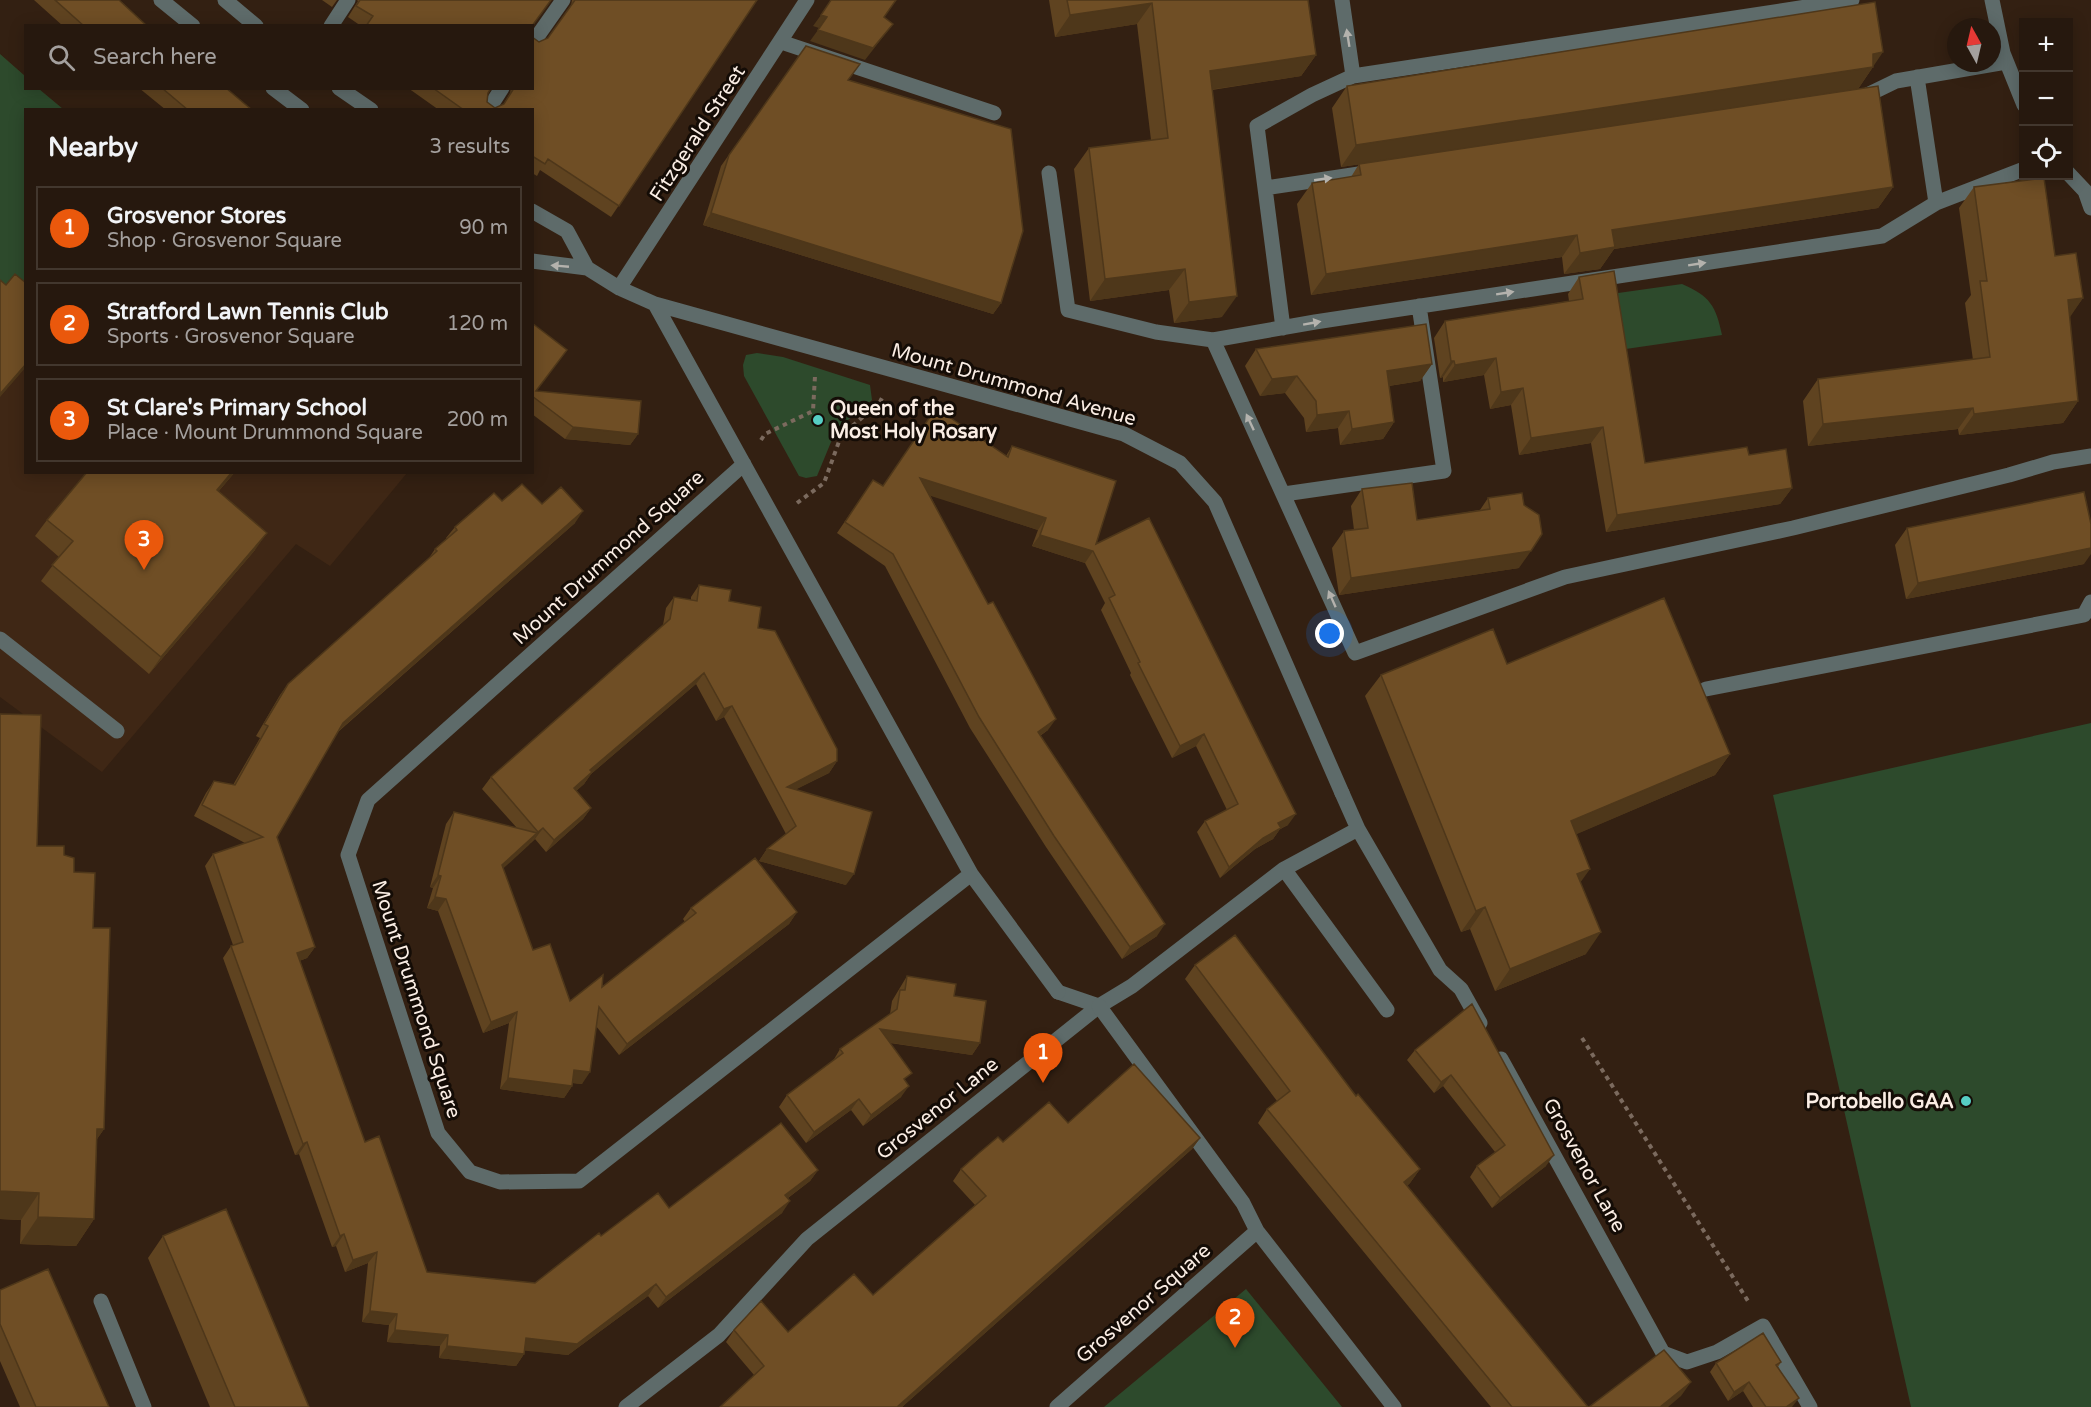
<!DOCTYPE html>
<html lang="en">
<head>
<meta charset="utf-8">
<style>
  body { margin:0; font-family:"Varela Round",sans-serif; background:#2e2117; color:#f1f3f6 }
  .controls { position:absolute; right:18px; top:18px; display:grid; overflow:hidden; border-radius:0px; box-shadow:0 3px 15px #0003 }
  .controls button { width:54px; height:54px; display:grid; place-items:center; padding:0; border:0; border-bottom:2px solid #42372e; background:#26180e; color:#f1f3f6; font:30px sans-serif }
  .compass { position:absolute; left:1947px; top:18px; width:54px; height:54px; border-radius:50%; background:#26180e; box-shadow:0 3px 15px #0003; rotate:352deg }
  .you { position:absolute; left:1330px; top:634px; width:21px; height:21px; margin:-15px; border:4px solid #fff; border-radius:50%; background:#1a73e8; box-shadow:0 0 0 9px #1a73e833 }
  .badge { display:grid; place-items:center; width:39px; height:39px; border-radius:50%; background:#ea580c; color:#fff; font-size:20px; font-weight:700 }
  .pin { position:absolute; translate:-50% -50px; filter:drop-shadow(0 2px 3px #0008) }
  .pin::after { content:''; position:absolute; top:32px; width:21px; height:18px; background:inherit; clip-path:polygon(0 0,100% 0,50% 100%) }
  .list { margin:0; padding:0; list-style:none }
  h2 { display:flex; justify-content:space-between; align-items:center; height:78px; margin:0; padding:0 24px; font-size:26px }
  h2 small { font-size:20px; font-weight:400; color:#a4a09e }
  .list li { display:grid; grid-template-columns:39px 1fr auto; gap:18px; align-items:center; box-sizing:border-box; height:84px; margin:0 12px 12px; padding:0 12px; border:2px solid #42372e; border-radius:0px }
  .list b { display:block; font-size:22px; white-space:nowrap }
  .list p { margin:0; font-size:20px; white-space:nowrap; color:#a4a09e }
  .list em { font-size:20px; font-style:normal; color:#a4a09e }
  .icon { flex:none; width:33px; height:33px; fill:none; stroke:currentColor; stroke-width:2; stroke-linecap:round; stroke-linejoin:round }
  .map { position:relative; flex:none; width:2091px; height:1407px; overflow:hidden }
  .search { position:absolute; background:#26180e; box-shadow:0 3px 15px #0003; left:24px; top:24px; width:510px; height:66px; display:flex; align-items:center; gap:15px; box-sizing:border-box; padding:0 21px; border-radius:0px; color:#a4a09e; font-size:22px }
  .panel { position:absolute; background:#26180e; box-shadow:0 3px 15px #0003; left:24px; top:108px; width:510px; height:366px; border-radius:0px }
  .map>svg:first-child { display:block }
</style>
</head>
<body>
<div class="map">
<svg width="2091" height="1407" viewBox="0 0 2091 1407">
  <rect width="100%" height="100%" fill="#332012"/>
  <path fill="#3f2715" d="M0,54L25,76L26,88L39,89L63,109L26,110V472L407,473L330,566L296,544L102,772L0,697Z"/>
  <path fill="#2d4a2c" d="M0,54L25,76L26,88L39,89L63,109L26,110V305L0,295Z
    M1682,284C1710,296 1716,306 1722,335L1612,351L1604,295Z
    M757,353L783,357L870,385L872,400L836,430L817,476L806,478L799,476L744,376L743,365L746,355Z
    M2091,723V1407H1911L1773,795Z
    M1246,1289L1342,1407H1104Z"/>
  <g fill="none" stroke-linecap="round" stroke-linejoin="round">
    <path stroke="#7b6a5e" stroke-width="4" stroke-dasharray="4.5 4.5" stroke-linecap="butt" d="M761,440L765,434L813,411L815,376
      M797,503L824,483L841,436L880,402L883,396
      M1582,1038L1748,1301"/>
    <path stroke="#5e6b6a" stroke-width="15" d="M1342,0L1353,76
      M1992,0L2003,53L2024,105
      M1917,77L1936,203
      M1861,98L1896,81L2006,62
      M1049,173L1068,310L1156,332L1213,340L1315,322L1882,236L1936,203L2024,169
      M2068,173L2085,191L2091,208
      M1265,188L1372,172
      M1283,328L1257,126L1312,95L1353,76L1852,0
      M1213,340L1355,653L1565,577L1793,528L2009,475L2053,462L2091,456
      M1284,494L1444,471L1419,306
      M0,639L117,731
      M1706,689L2084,615L2091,602
      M1342,793L1358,829L1440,970L1461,989L1480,1023
      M1284,869L1387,1010
      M1058,992L1099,1006
      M1501,1059L1663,1353L1687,1362L1717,1352L1763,1326L1810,1407
      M626,1407L719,1335L807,1239L1099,1006L1132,986L1284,869L1358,829"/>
    <path stroke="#5e6b6a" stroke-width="15" d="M161,0L193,26
      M225,0L256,26
      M331,26L348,0
      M781,42L994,113
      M532,44L563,0
      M273,88L302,110
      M339,88L371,110
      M488,110L502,88
      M532,211L567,231L587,268
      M532,261L587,268L619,288L655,304L1124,434L1180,463L1215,502L1342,793
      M619,288L807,0
      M655,304L971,874L1058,992
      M744,464L368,800L348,855L438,1133L470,1172L500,1182L579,1181L971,874
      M1099,1006L1243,1203L1257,1231L1394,1407
      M101,1301L144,1407
      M1057,1407L1257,1231"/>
  </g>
  <path fill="#5f4320" d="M34,0H119L147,26H63Z
    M322,0H337L332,7Z
    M357,0H551L532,26H361L348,17L358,1Z
    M572,0H757L611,217L540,170L537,176L532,173V110H439L408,88H491L488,93L487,102L495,108L503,105L510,93L511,88H532L539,42L548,38L571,6Z
    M1049,0H1308L1316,55L1301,76L1212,90L1222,317L1174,323L1169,290L1090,301L1074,169L1089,148L1151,140L1137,24L1055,37Z
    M806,46L849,80L1001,303L993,314L703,225L721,166Z
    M1873,66V67L1858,89L1341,167L1332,108L1347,86Z
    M139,88H226L252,110H166Z
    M1359,164L1893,187L1878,208L1614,249L1600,269L1564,274L1562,257L1311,295L1297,204L1312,183L1351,177Z
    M1974,187L2055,256L2083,298L2069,317L2078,401L2063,423L1959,435L1958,429L1808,446L1803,401L1818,379L1973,360L1965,303L1971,295L1959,208Z
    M1579,277L1645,463L1749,455L1792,488L1780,504L1606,532L1591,443L1519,455L1511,405L1490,409L1484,375L1443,382V377L1440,378L1434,338L1445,321L1569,301L1568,294Z
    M532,323L567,350L536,391L638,434L630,445L565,439L532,414Z
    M1256,349L1432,364L1420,381L1389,386L1394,422L1383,439L1340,445L1338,428L1306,432L1304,418L1285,393L1260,396L1245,366Z
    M1012,446L1096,544L1288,825L1280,829L1273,839L1255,849L1220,878L1197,832L1205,821L1227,810L1196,746L1172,758L1130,675L1131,673L1101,610L1105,603L1085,563L1032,546L1038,530L930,495L1048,730L1040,736L1157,936L1122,959L1046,847L970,728L885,566L837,533L873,480L882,486L1006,456Z
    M87,472H235L218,492L255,550L149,674L41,581L59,557L35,536L47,520Z
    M1362,489L1417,520L1480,510L1488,498L1519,568L1339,595L1332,548L1344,531L1354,530L1351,506Z
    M502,501L542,504L575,523L338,732L277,837L315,947L307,958L299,961L365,1142L427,1272L535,1283L601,1236L669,1208L818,1170L810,1181L788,1198L782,1213L658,1308L648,1296L568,1355L525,1350L524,1354L516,1366L439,1358L440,1346L387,1342L389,1325L362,1322L368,1263L345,1272L336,1246L332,1247L299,1154L295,1155L223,958L231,946L233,945L205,866L213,854L245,843L194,816L206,793L214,781L233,785L260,738L256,736L280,695L288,684L429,558L435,549L447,539L446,538L455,527Z
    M1907,528L2084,564L1906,599L1895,545Z
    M699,585L729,601L758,628L837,761L829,773L796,789L846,885L759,861L767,849L786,834L724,717L716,721L696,684L591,774L584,784L576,791L591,808L583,819L546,852L535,839L503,868L533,950L570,1001L602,987L685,922L683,919L691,908L797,912L789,924L619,1055L596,1026L582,1084L572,1083V1086L564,1098L500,1089L509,1023L483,1033L438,911L427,908L433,888L430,887L446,824L454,812L517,828L482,789L491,777L663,625L666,608L674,597L691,600V597Z
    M1507,664L1730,754L1715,775L1576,834L1586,954L1495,991L1470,929L1461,932L1365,696L1381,675Z
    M0,714L37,846L64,855L74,872L93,928L104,1129L97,1139L94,1219L76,1246L20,1244L21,1220L0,1219Z
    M1195,965L1356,1096L1420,1169L1410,1183L1407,1186L1588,1407H1491L1258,1123L1267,1109L1277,1101L1185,979Z
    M907,976L954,996L980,1043L972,1055L890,1043L906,1082L901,1097L863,1126L851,1110L806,1143L779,1107L787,1095L833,1061L840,1049L890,1014L892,1001Z
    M1472,1004L1546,1166L1492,1208L1470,1177L1477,1166L1495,1152L1443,1086L1434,1093L1407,1060L1415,1050Z
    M1068,1123L1200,1138L1192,1149L902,1407H720L754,1375L726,1342L734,1330L788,1332L873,1295L975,1205L953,1181L961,1169L1003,1142Z
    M163,1236L309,1407H210L148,1258Z
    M0,1290L109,1407H20L0,1361Z
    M1781,1362L1778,1367L1792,1407H1753L1743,1391L1728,1401L1710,1372L1716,1363Z"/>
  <path fill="#4e371a" d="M1152,3L1137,24L1055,37L1070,15Z
    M821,15L827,17L819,28L813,26Z
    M893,24L865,60L810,41L818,30Z
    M1883,52L1858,89L1341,167L1356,145Z
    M1316,55L1301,76L1195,92L1210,71Z
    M1893,187L1878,208L1614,249L1600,269L1564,274L1580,253L1612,230Z
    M711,213L1001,303L993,314L703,225Z
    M1577,235L1562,257L1311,295L1326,274Z
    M1185,269L1169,290L1090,301L1105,279Z
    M1237,296L1222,317L1174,323L1189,302Z
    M2083,298L2068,320V300Z
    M1496,358L1484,375L1443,382L1455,365Z
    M1451,361H1454L1443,377L1440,378Z
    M26,364V367L0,397V394Z
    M1432,364L1420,381L1375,388L1387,371Z
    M1297,376L1285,393L1260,396L1272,379Z
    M1523,388L1511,405L1490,409L1501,392Z
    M2078,401L2063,423L1959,435L1974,414Z
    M1973,408L1958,429L1808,446L1823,424Z
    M1349,411L1338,428L1306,432L1317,415Z
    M1394,422L1383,439L1340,445L1352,429Z
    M573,427L638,434L630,445L565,439Z
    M1603,427L1591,443L1519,455L1531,438Z
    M232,472H235L205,507L217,490Z
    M920,478L1046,518L1038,530L912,490Z
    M1792,488L1780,504L1606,532L1617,515Z
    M583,511L575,523L335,734L343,723Z
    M267,533L255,550L149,674L161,657Z
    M1040,535L1093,551L1085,563L1032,546Z
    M2091,548V554L2084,564L1906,599L1918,583Z
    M1531,551L1519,568L1339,595L1351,578Z
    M704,673L696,684L591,774L584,784L566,800L574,788L590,770Z
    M732,706L724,717L716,721L724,709Z
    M1056,719L1048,730L1029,743L1038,732Z
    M1204,734L1196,746L1172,758L1180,746Z
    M1730,754L1715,775L1556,843L1571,821Z
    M837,761L829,773L781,797L787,787Z
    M591,808L583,819L546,852L554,840Z
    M1296,814L1288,825L1280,829L1273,839L1255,849L1220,878L1229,867L1278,823Z
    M543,828L535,839L530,844L538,832Z
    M537,833L529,845L494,877L502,865Z
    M767,849L854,874L846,885L759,861Z
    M1590,869L1575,890L1577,874Z
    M438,875L441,876L433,888L430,887Z
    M435,897L446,899L438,911L427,908Z
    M1485,907L1470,929L1461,932L1476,911Z
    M797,912L789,924L619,1055L627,1044Z
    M1165,924L1157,936L1122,959L1130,947Z
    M1601,932L1586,954L1495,991L1510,969Z
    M315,947L307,958L289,965L297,953Z
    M517,1012L509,1023L483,1033L491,1022Z
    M880,1029L980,1043L972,1055L872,1040Z
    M574,1070L590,1072L582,1084L566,1082Z
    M1451,1075L1443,1086L1434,1093L1441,1082Z
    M508,1078L572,1086L564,1098L500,1089Z
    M909,1086L901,1097L863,1126L871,1115Z
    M859,1099L851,1110L806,1143L814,1132Z
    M97,1129H104L85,1156Z
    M1200,1138L1192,1149L902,1407H897Z
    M307,1142L299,1154L295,1155L303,1144Z
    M1554,1155L1546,1166L1492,1208L1500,1198Z
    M1420,1169L1410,1183L1394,1196L1404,1182Z
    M818,1170L810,1181L777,1206L785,1195Z
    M0,1191L39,1193L21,1220L0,1219Z
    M790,1201L782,1213L658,1308L666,1297Z
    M38,1217L94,1219L76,1246L20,1244Z
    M344,1234L336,1246L332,1247L340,1236Z
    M377,1252L368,1263L345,1272L353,1260Z
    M656,1284L648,1296L568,1355L518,1350L526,1338Z
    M370,1311L397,1314L389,1325L362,1322Z
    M395,1330L448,1335L440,1346L387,1342Z
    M447,1346L524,1354L516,1366L439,1358Z
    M1691,1382L1681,1396L1668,1407H1660Z
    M1749,1382L1743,1391L1728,1401L1734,1392Z
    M1799,1398L1792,1407H1786Z"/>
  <path fill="#6f4e25" stroke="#4e371a" stroke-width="1.5" d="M55,0H119L147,26H84Z
    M360,0H551L532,26H366L373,16L356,6Z
    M575,0H757L619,206L548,159L545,164L532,156V110H464L433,88H491L488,93L487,102L495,108L504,104L514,88H532V37L539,42L548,38Z
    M831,0H896L884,17L893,24L873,48L818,30L827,17L821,15Z
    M1067,0H1308L1316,55L1210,71L1237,296L1189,302L1185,269L1105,279L1089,148L1168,138L1152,3L1070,15Z
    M1875,2L1883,52L1873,54V67L1356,145L1347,86Z
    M806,46L860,64L848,80L1011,129L1023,231L1001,303L711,213L729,155Z
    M1878,86L1893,187L1612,230L1615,247L1580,253L1577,235L1326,274L1312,183L1361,175L1359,164Z
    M162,88H226L252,110H188Z
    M2044,178L2055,256L2076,253L2083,298L2068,300L2078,401L1974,414L1973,408L1823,424L1818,379L1990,357L1980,281H1987L1974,187Z
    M1614,271L1645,463L1747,447L1749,455L1786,449L1792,488L1617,515L1603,427L1531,438L1523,388L1501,392L1496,358L1455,365L1454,361H1451L1445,321L1583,299L1579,277Z
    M15,274L26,283V364L0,394V280L6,285Z
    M532,323L567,350L536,391L641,401L638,434L573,427L532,396Z
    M1426,324L1432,364L1387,371L1394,422L1352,429L1349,411L1317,415L1316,401L1297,376L1272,379L1256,349Z
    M936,408L1008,457L1012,446L1116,481L1096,544L1149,518L1296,814L1278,823L1281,828L1263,838L1229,867L1205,821L1238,804L1204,734L1180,746L1138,663L1140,662L1109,598L1115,595L1093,551L1040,535L1046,518L920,478L988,604L993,602L1056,719L1038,732L1165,924L1130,947L1054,836L979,717L893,554L845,522L873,480L883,486Z
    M87,472H232L217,490L267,533L161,657L52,565L73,541L47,520Z
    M1412,483L1417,520L1490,509L1488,498L1522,493L1524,505L1539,515L1542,534L1531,551L1351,578L1344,531L1368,528L1362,489Z
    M522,484L542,504L561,487L583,511L343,723L277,837L315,947L297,953L365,1142L379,1136L427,1272L535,1283L599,1233L601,1236L658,1193L669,1208L781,1123L818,1170L785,1195L790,1201L666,1297L656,1284L577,1344L526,1338L524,1354L447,1346L448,1335L395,1330L397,1314L370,1311L377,1252L353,1260L344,1234L340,1236L307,1142L303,1144L231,946L243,942L213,854L263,837L202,805L214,781L235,785L268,726L264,724L288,684L437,551L435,549L457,530L455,527L494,493L502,501Z
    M2084,492L2091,524V548L1918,583L1907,528Z
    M699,585L731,590L729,601L761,607L758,628L775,631L837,749V761L787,787L872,812L854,874L767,849L796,826L732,706L724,709L704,673L590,770L592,772L574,788L591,808L554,840L543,828L538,832L491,777L670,619L674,597L697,601Z
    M1664,598L1730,754L1571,821L1590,869L1577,874L1601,932L1510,969L1485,907L1476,911L1381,675L1493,629L1507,664Z
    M0,714L41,715L37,846H64V855L74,858V872L95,873L93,928H110L104,1129H97L94,1219L38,1217L39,1193L0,1191Z
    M454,812L537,833L502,865L533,950L550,944L570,1001L603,975L602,987L696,913L691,908L755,858L797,912L627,1044L599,1007L590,1072L574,1070L572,1086L508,1078L517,1012L491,1022L446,899L435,897L441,876L438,875Z
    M1235,935L1356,1096L1358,1094L1420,1169L1404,1182L1588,1407H1512L1267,1109L1290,1091L1195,965Z
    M907,976L956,984L954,996L986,1001L980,1043L880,1029L912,1073L904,1079L909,1086L871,1115L859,1099L814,1132L787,1095L843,1053L840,1049L897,1009L900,990H905Z
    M1472,1004L1554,1155L1500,1198L1477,1166L1505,1145L1451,1075L1441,1082L1415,1050Z
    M1134,1064L1200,1138L897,1407H720L764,1366L734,1330L761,1301L788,1332L854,1274L873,1295L986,1196L961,1169L979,1153L998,1137L1003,1142L1049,1102L1068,1123Z
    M226,1209L309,1407H235L163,1236Z
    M48,1269L109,1407H36L0,1324V1290Z
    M1763,1333L1781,1362L1776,1365L1799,1398L1786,1407H1766L1749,1382L1734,1392L1716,1363Z
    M1664,1350L1691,1382L1660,1407H1589Z"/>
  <defs><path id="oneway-solid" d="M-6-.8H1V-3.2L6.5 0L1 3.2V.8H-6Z" transform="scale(1.5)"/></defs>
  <g fill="#b4b2ad">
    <use href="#oneway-solid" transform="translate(1348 38) rotate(-99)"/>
    <use href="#oneway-solid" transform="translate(1323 179) rotate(-8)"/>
    <use href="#oneway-solid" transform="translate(1697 264) rotate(-9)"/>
    <use href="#oneway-solid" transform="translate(560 266) rotate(-175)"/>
    <use href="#oneway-solid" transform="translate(1505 293) rotate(-9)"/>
    <use href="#oneway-solid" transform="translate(1312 323) rotate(-10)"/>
    <use href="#oneway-solid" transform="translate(1250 422) rotate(-115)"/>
    <use href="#oneway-solid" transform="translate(1332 599) rotate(-114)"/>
  </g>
  <g fill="#56cec4" stroke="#140c06" stroke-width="2">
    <circle cx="818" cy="420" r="6"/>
    <circle cx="1966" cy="1101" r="6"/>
  </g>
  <g text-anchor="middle" stroke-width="6" stroke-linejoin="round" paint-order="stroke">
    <g font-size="20" fill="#faede4" stroke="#140c06">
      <text transform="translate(697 133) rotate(-57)" y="7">Fitzgerald Street</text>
      <text transform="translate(1014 384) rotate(16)" y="7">Mount Drummond Avenue</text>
      <text transform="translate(608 557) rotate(-42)" y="7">Mount Drummond Square</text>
      <text transform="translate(417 999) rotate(72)" y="7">Mount Drummond Square</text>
      <text transform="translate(937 1108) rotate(-39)" y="7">Grosvenor Lane</text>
      <text transform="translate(1585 1165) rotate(61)" y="7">Grosvenor Lane</text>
      <text transform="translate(1143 1303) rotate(-41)" y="7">Grosvenor Square</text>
    </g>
    <g font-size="20" font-weight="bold" fill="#faede4" stroke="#140c06" text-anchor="start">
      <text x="830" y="415">Queen of the<tspan x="830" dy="23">Most Holy Rosary</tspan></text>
      <text x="1954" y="1108" text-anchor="end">Portobello GAA</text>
    </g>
  </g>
</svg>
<div class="controls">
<button>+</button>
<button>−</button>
<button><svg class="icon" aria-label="locate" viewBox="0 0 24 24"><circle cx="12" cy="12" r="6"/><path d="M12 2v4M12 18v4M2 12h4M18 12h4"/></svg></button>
</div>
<svg class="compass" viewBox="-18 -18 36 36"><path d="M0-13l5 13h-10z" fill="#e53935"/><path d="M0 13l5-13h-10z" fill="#a4a09e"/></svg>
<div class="you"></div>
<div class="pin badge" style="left:1043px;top:1083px">1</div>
<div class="pin badge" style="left:1235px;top:1348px">2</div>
<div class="pin badge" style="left:144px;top:570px">3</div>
<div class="search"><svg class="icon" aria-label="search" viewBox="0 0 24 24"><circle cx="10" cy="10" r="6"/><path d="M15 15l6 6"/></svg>Search here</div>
<section class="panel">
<h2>Nearby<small>3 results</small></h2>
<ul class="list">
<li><span class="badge">1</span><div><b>Grosvenor Stores</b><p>Shop · Grosvenor Square</p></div><em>90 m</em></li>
<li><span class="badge">2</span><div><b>Stratford Lawn Tennis Club</b><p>Sports · Grosvenor Square</p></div><em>120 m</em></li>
<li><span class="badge">3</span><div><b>St Clare's Primary School</b><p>Place · Mount Drummond Square</p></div><em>200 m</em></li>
</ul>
</section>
</div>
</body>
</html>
